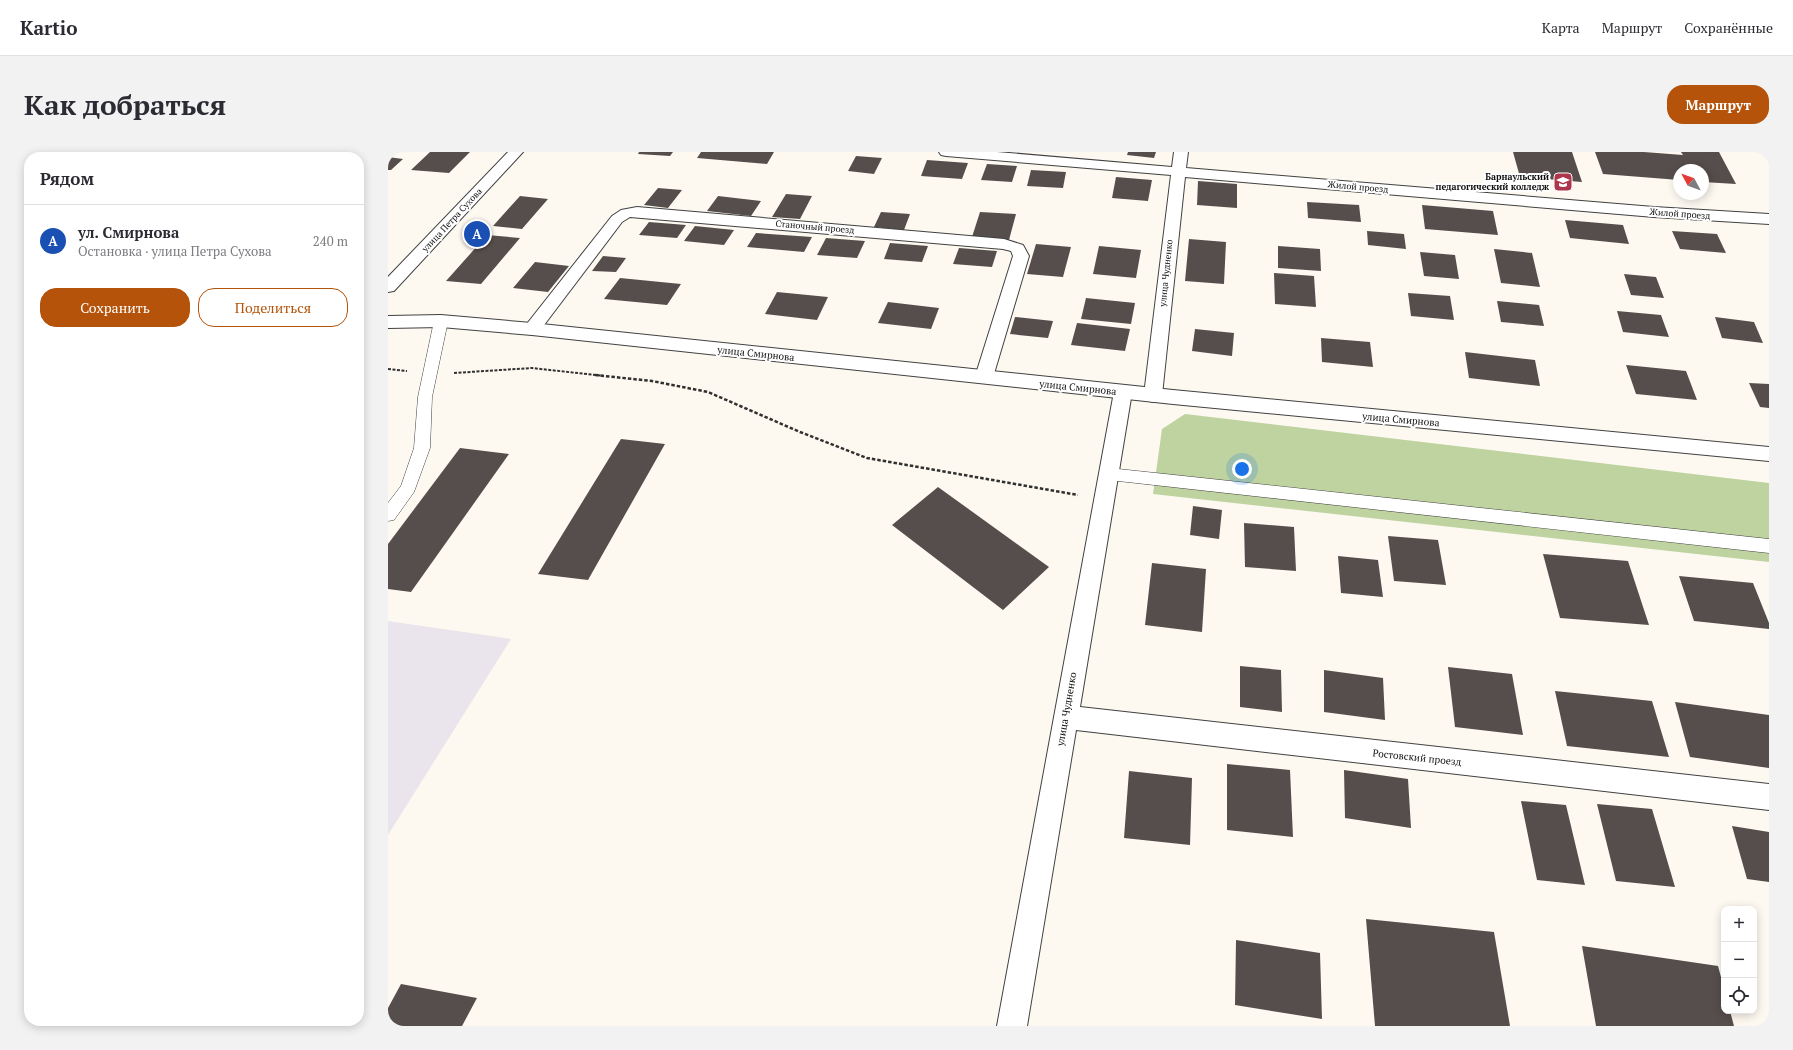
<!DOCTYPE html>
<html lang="ru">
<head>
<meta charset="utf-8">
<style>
  body { margin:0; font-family:"PT Serif",serif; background:#f2f2f3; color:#2b2b33 }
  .controls { position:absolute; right:12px; bottom:12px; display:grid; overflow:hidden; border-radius:8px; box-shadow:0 2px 10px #0003 }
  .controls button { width:36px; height:36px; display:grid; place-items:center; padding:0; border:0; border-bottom:1px solid #e1e1e2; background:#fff; color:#2b2b33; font:20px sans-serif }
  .compass { position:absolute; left:1285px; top:12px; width:36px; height:36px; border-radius:50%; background:#fff; box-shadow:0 2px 10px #0003; rotate:311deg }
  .you { position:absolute; left:854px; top:317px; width:14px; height:14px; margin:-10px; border:3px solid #fff; border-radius:50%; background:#1a73e8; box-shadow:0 0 0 6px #1a73e833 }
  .badge { display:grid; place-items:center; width:26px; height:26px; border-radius:50%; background:#b45309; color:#fff; font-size:13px; font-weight:700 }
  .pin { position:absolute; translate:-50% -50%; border:2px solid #fff; box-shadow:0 1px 4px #0006 }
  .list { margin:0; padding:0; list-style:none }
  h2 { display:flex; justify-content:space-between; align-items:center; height:52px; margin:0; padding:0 16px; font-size:17px }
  h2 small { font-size:13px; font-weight:400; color:#7c7c81 }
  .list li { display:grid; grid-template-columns:26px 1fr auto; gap:12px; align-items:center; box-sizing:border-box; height:72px; padding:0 16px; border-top:1px solid #e1e1e2 }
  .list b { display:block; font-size:15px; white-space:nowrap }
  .list p { margin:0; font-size:13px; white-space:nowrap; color:#7c7c81 }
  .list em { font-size:13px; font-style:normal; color:#7c7c81 }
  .actions { display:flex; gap:8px; padding:12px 16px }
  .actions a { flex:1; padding:9px 0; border:1px solid #b45309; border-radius:16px; text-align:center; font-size:14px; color:#b45309 }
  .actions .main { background:#b45309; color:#fff }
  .icon { flex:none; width:22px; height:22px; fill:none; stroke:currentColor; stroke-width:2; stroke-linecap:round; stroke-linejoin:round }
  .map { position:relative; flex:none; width:1381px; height:874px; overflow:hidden; border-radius:16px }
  header { display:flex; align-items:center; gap:24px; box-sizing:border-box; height:56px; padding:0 20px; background:#fff; border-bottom:1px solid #e1e1e2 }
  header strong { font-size:19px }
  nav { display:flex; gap:22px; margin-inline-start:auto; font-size:14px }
  .intro { display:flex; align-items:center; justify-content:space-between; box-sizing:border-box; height:96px; padding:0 24px }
  h1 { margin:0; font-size:28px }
  .button { padding:10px 18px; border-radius:16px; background:#b45309; color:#fff; font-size:14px; font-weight:700 }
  main { display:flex; gap:24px; padding:0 24px }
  aside { flex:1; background:#fff; border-radius:16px; box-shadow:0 2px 10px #0003 }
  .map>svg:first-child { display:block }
</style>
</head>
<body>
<header>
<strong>Kartio</strong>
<nav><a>Карта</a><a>Маршрут</a><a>Сохранённые</a></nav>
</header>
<div class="intro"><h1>Как добраться</h1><a class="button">Маршрут</a></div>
<main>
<aside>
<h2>Рядом<small></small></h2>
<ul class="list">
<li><span class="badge" style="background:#1a4fb4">A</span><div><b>ул. Смирнова</b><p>Остановка · улица Петра Сухова</p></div><em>240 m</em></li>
</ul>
<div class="actions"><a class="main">Сохранить</a><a>Поделиться</a></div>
</aside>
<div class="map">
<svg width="1381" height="874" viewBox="0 0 1381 874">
  <rect width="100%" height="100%" fill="#fdf9f1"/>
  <path fill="#eae4ec" d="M0,469L123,487L0,683Z"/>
  <path fill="#bed39f" d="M797,262L1381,331V410L765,342L774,277Z"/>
  <path fill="#564e4c" d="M42,0H82L61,21L23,18Z
    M251,0H285L282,4L250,2Z
    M313,0H386L379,12L309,6Z
    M740,0H768L766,6L739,3Z
    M1125,0H1184L1194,30L1132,25Z
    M1207,0H1256L1295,3L1293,0H1331L1348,32L1315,30V18H1291V28L1215,22Z
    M468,4L494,6L486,22L460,19Z
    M0,5L15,7L3,18H0Z
    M539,8L580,11L574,27L533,24Z
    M599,12L629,14L624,30L593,28Z
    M643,18L678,20L675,36L639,34Z
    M728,25L764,28L760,49L724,46Z
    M810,29L849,32V56L809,53Z
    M270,36L294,38L280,56L256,53Z
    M398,42L424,44L412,67L384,65Z
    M132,44L160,47L134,77L105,74Z
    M330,44L373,49L363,64L319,59Z
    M919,50L971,53L973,70L920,66Z
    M1034,53L1105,59L1110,83L1037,77Z
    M493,60L522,62L516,78L486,75Z
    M592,60L628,62L621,88L584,85Z
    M1177,68L1235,73L1241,92L1182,86Z
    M261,70L298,73L289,86L251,83Z
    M307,74L346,78L336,93L296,89Z
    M979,79L1016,82L1018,97L980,93Z
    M1284,79L1329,82L1338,101L1292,97Z
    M368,81L424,85L416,100L359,95Z
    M99,83L132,86L93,132L58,129Z
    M438,86L477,89L469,106L429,103Z
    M801,87L838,90L836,132L797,129Z
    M502,91L540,94L534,110L496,107Z
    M648,92L683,95L675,125L639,122Z
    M711,94L753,98L748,126L705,122Z
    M890,94L932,97L933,119L890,116Z
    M571,96L609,99L604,115L565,112Z
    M1106,97L1144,101L1152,135L1113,131Z
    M1032,100L1067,103L1071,127L1036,124Z
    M215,104L238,106L228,120L204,119Z
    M147,110L181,114L160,140L125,136Z
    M886,121L926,124L928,155L887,152Z
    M1236,122L1268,125L1276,146L1243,143Z
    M232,126L293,132L279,153L216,147Z
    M389,140L440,145L429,168L377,162Z
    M1020,141L1062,144L1066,168L1023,164Z
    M698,146L747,151L743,172L693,167Z
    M1109,149L1151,153L1156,174L1113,170Z
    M500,150L551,156L543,177L490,171Z
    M1229,159L1273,163L1281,185L1235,180Z
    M627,165L665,169L660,186L622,182Z
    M1327,165L1366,170L1375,191L1334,186Z
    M689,171L742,177L737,199L683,193Z
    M807,177L846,181L844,204L804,199Z
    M933,186L982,190L985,215L934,210Z
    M1077,200L1147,208L1152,234L1081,226Z
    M1238,213L1298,219L1309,248L1248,242Z
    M1361,231L1381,232V256L1372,255Z
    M233,287L277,292L200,428L150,422Z
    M72,296L121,302L23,440L0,437V392Z
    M550,335L661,415L615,458L504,373Z
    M805,354L834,358L831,387L802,383Z
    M856,371L906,375L908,419L857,415Z
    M1000,384L1050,388L1058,433L1006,429Z
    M1155,402L1240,409L1261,473L1172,466Z
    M950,404L990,408L995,445L953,441Z
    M764,411L818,417L814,480L757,473Z
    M1291,424L1365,431L1381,471V477L1306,469Z
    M852,514L893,518L894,560L852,555Z
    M1060,515L1124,522L1135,583L1067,575Z
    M936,518L995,526L997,568L936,560Z
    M1167,539L1264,549L1281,605L1179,594Z
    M1287,550L1381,563V616L1302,605Z
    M839,612L902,618L905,685L839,678Z
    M956,618L1020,627L1023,676L957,666Z
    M741,619L804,626L802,693L736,686Z
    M1133,649L1178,653L1197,733L1149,728Z
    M1209,652L1264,657L1287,735L1228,729Z
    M1344,674L1381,680V730L1359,727Z
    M978,767L1106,780L1122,874H987Z
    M848,788L932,801L934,867L847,853Z
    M1194,794L1330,814L1336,836V859H1342L1346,874H1208Z
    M13,832L89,846L74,874H0V856Z"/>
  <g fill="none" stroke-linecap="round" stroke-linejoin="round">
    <g stroke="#414141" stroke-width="1">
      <path id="service" d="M53,165L58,166L60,169L44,245L42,296L26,340L6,368L0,369V351L13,334L26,296L30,245L46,169L48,166Z
        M721,316L1381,387V401L721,328L716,326L713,322L716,318Z"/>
    </g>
    <g stroke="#414141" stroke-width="2">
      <path id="minor" d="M551,0H609L784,15L786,0H800L798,16L1266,55L1381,62V72L1266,65L797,25L774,243L772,248L765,250L758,248L756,243L783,23L558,4L553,3Z
        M249,55L616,87L635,93L641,104L605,225L602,230L596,231L590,230L587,225L625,104L623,99L615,97L242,65L234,70L150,181L144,183L138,181L135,177L138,173L224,64L233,58Z
        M735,233L742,235L744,240L692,555L1381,632V658L688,578L639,874H609L726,240L728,235Z"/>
    </g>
    <g stroke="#414141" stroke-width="2">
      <path id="tertiary" d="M120,0H135L6,139L0,140V125Z
        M53,163L144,171L785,238L1381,295V309L785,252L144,183L53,175L0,176V164Z"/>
    </g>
    <path stroke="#303030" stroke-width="2" stroke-dasharray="3 1.5" stroke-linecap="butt" d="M0,217L19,219
      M66,221L144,216L216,224"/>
    <path stroke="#303030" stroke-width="2.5" stroke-dasharray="3.5 2" stroke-linecap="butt" d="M207,223L264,229L320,240L412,280L479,306L690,343"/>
    <use href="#service" fill="#fff" fill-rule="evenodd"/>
    <use href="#minor" fill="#fff" fill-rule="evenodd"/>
    <use href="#tertiary" fill="#fff" fill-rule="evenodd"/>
  </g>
  <defs>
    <g id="university-square" transform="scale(1)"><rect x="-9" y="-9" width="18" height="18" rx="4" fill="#ae364c" stroke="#fff"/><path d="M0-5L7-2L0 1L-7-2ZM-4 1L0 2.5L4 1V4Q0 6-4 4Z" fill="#fff"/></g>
  </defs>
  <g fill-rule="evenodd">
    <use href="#university-square" x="1175" y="30"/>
  </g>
  <g text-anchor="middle" stroke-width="4" stroke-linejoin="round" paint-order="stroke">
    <g font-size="9" font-weight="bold" fill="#0e0e0e" stroke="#fff" text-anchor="end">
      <text x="1161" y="28">Барнаульский<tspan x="1161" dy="10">педагогический колледж</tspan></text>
    </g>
    <g font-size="9" fill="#0e0e0e" stroke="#fff">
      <text transform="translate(970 35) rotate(5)" y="3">Жилой проезд</text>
      <text transform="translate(1292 62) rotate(4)" y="3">Жилой проезд</text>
      <text transform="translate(64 68) rotate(-47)" y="3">улица Петра Сухова</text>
      <text transform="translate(427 75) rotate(5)" y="3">Станочный проезд</text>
      <text transform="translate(778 121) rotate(-84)" y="3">улица Чудненко</text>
    </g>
    <g font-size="10" fill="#0e0e0e" stroke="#fff">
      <text transform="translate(368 201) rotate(6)" y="4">улица Смирнова</text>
      <text transform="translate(690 235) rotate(6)" y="4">улица Смирнова</text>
      <text transform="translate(1013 267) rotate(5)" y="4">улица Смирнова</text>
      <text transform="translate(678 557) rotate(-80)" y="4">улица Чудненко</text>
      <text transform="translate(1029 605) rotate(6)" y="4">Ростовский проезд</text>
    </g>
  </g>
</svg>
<div class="controls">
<button>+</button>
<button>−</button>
<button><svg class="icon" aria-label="locate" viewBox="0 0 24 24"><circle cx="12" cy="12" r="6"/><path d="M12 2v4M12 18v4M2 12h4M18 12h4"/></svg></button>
</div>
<svg class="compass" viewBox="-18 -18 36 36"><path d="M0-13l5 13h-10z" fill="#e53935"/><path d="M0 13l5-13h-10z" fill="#7c7c81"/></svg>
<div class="you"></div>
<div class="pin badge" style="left:89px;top:82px;background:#1a4fb4">A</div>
</div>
</main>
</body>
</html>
